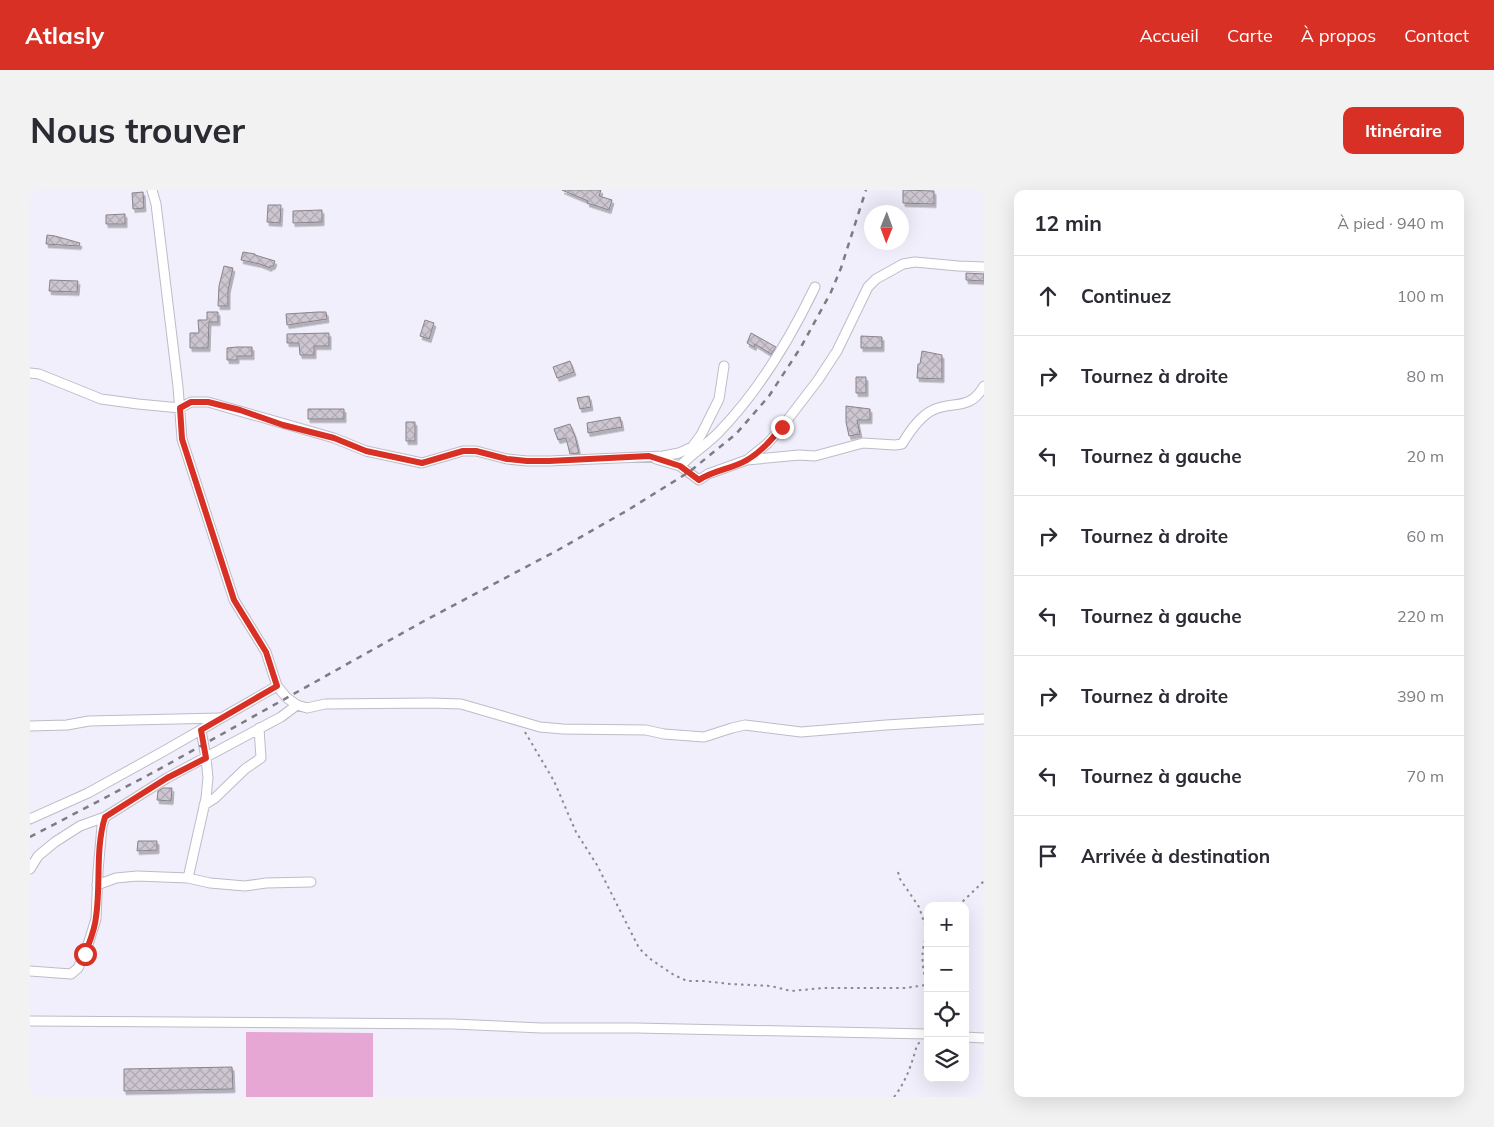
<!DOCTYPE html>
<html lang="fr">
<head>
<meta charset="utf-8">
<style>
  body { margin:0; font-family:Mulish,sans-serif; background:#f2f2f3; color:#2b2b33 }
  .controls { position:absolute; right:15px; bottom:15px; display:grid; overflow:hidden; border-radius:10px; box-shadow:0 5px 20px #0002 }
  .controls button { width:45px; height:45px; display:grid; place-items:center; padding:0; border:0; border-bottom:1px solid #e1e1e2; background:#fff; color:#2b2b33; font:25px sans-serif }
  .compass { position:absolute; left:834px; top:15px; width:45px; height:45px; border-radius:50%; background:#fff; box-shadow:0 5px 20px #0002; rotate:181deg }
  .stop { position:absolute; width:15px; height:15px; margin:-11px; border:4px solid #d93025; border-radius:50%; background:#fff }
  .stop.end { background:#d93025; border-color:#fff; box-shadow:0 1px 5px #0008 }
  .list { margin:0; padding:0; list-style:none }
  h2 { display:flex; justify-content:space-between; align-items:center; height:65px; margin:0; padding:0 20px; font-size:21px }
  h2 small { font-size:16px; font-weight:400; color:#7c7c81 }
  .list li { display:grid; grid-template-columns:32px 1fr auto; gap:15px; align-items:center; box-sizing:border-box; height:80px; padding:0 20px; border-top:1px solid #e1e1e2 }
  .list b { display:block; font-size:19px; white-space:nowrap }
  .list em { font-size:16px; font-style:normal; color:#7c7c81 }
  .icon { flex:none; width:28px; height:28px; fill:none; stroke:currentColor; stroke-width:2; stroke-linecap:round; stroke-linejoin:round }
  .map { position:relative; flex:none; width:954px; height:907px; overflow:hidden; border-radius:10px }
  header { display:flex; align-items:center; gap:30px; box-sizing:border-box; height:70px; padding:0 25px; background:#d93025; color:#fff }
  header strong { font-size:24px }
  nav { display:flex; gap:28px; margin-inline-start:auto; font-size:18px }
  .intro { display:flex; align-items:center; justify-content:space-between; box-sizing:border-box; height:120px; padding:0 30px }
  h1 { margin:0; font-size:35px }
  .button { padding:12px 22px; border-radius:10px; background:#d93025; color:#fff; font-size:18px; font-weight:700 }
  main { display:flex; gap:30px; padding:0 30px }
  aside { flex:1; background:#fff; border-radius:10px; box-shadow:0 5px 20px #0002 }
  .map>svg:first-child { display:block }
</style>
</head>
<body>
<header>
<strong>Atlasly</strong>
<nav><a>Accueil</a><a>Carte</a><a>À propos</a><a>Contact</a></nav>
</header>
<div class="intro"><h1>Nous trouver</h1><a class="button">Itinéraire</a></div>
<main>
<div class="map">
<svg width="954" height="907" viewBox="0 0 954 907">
  <defs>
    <pattern id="building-cross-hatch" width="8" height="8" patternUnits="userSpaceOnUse" patternTransform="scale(1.25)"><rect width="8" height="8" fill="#cdc6d1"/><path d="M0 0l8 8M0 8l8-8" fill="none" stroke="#b0aab3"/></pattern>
    <filter id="shadow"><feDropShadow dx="2" dy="3.5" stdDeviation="0" flood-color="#0004"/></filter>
  </defs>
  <rect width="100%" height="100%" fill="#f1effb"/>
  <path fill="#e7a7d4" d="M216,842L343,843V907H216Z"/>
  <path fill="url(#building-cross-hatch)" stroke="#89838c" filter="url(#shadow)" d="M532,0H571L569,6L582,10L579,20L557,13L558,11Z
    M873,0L904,1V14L873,13Z
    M113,2L114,18L103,19L102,3Z
    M238,15H251L250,33L237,32Z
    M292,20V32L263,33V21Z
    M95,24V34H76V25Z
    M17,45L25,46L50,53L49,56L16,54Z
    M213,62L225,64V65L245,71L243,76H240V78L230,74L211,70Z
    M194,76L203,78L198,100V116H188L189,96Z
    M936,83L954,84V91L936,90Z
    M20,90L48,91L47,102L19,101Z
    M177,122H188V132H179L178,158H160V143H169L168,130H177Z
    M288,122H296L297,129L257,135L256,124Z
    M395,130L404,133L399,149L390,146Z
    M299,143V156H284V165H270L269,153H257V144Z
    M721,143L746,157L741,164L725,154L724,157L717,153Z
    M831,146L852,147V158H831Z
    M207,157H222V166H207V170H197V158Z
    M892,161L912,165V189L887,188L888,174H890Z
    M540,171L544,182L527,188L523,177Z
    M826,187H836V203H826Z
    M559,206L561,217L550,219L547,208Z
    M816,216L840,219V230H827L830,244L819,246L816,232Z
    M278,219H314V229H278Z
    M590,227L592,237L558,243L557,233Z
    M376,232H385V251H376Z
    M540,234L545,246L549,263L540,264L536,248L528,250L524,239Z
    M133,598H142L141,611L127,610L128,601Z
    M108,651H127V660L107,661Z
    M202,877L203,899L94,901V879Z"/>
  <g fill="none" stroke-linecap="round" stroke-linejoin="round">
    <g stroke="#bdbcc7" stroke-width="11">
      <path id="minor" d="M122,0L126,14L148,197L152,249L204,410L236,462L247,496L257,508L267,515L277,518L295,514L401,513L431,514L510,537L533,539L616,540L634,544L674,547L702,538L715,535L771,542L856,535L954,529
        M0,183L9,184L71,209L108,214L150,218L161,212H178L304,248L336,261L392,273L433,261H446L477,269L497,271H519L633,266L649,263L662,257L671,245L689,209L694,176
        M626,269L650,276L669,290L678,284L717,270L769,265L785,266L833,253L865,255L872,254C880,241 890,226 903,220C923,210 939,222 954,196
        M717,270L738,253L752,237L788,190L807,161L838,97L846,89L873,74L885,72L928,76L954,77
        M650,276C662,264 676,255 688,243C729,201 759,151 785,97
        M0,536L37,535L59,531L190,528
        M174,615L185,608L215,579L231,568L229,538
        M0,629L58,603L134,561L247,496
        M0,679L8,666L25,652L50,636L75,627L137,588L251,527L267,515
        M158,688L176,608L178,588L176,568L171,540
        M67,695L86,688L107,686L158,688L180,693L215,696L236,693L281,692
        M0,781L41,784L48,778L55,764L66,729L68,681L72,636L75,627
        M0,831L423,834L511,838H605L898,844
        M935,847L954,848"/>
    </g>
    <path stroke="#8b8991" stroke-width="2" stroke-dasharray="2.5 4" stroke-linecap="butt" d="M495,542L524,591L546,642L567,675L609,758L619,768L632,777L644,785L657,791H673L700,794L741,796L761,801L793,798H875L896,795
      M868,682L870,689L889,717L898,744
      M928,716L954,691
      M898,744C888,761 894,784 898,802
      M864,907C876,892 882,873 887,855L890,852"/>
    <use href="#minor" stroke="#fff" stroke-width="9"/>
    <path stroke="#7d7b83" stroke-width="2.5" stroke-dasharray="6 6" stroke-linecap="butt" d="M0,647L126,581L394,431L528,360L598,320L659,282L706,244L739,206L771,157L801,102L811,78L836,0"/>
  </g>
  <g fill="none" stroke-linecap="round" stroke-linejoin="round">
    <path stroke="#d93025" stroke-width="6" d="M55,764C59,753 65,740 66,727C71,694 65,660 75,627L137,588L176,568L171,540L247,496L236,462L204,410L152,249L150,218L161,212H178L210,220L253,235L304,248L336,261L392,273L433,261H446L477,269L497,271H519L619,266L650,276L669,290C684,280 702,279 717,270C731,262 742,249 752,237"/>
  </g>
</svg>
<div class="controls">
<button>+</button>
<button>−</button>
<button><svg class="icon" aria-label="locate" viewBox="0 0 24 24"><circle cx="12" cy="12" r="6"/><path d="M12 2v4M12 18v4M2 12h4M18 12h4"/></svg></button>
<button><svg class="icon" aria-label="layers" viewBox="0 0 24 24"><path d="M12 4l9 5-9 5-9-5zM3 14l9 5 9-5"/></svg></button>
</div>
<svg class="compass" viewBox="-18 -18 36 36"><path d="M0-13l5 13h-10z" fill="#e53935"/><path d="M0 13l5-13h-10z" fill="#7c7c81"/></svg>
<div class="stop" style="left:55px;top:764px"></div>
<div class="stop end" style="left:752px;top:237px"></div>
</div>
<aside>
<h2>12 min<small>À pied · 940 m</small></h2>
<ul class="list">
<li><svg class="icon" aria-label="ahead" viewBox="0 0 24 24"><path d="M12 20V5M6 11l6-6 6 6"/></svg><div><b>Continuez</b></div><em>100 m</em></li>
<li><svg class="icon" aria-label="right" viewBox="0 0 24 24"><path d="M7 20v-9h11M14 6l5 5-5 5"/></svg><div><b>Tournez à droite</b></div><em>80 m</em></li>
<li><svg class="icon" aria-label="left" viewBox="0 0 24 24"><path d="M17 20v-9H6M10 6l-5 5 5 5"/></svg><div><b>Tournez à gauche</b></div><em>20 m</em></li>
<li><svg class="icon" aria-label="right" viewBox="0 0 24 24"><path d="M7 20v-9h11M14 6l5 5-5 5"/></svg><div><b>Tournez à droite</b></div><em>60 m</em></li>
<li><svg class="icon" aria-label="left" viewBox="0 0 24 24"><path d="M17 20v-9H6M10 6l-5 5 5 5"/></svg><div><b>Tournez à gauche</b></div><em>220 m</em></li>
<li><svg class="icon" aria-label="right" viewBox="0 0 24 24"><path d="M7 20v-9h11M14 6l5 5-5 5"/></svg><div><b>Tournez à droite</b></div><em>390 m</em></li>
<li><svg class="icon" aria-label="left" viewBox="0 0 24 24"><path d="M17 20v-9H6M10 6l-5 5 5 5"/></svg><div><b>Tournez à gauche</b></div><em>70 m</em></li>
<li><svg class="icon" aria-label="arrive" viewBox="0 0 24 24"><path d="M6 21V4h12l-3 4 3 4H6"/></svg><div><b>Arrivée à destination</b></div></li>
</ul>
</aside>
</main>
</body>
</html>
